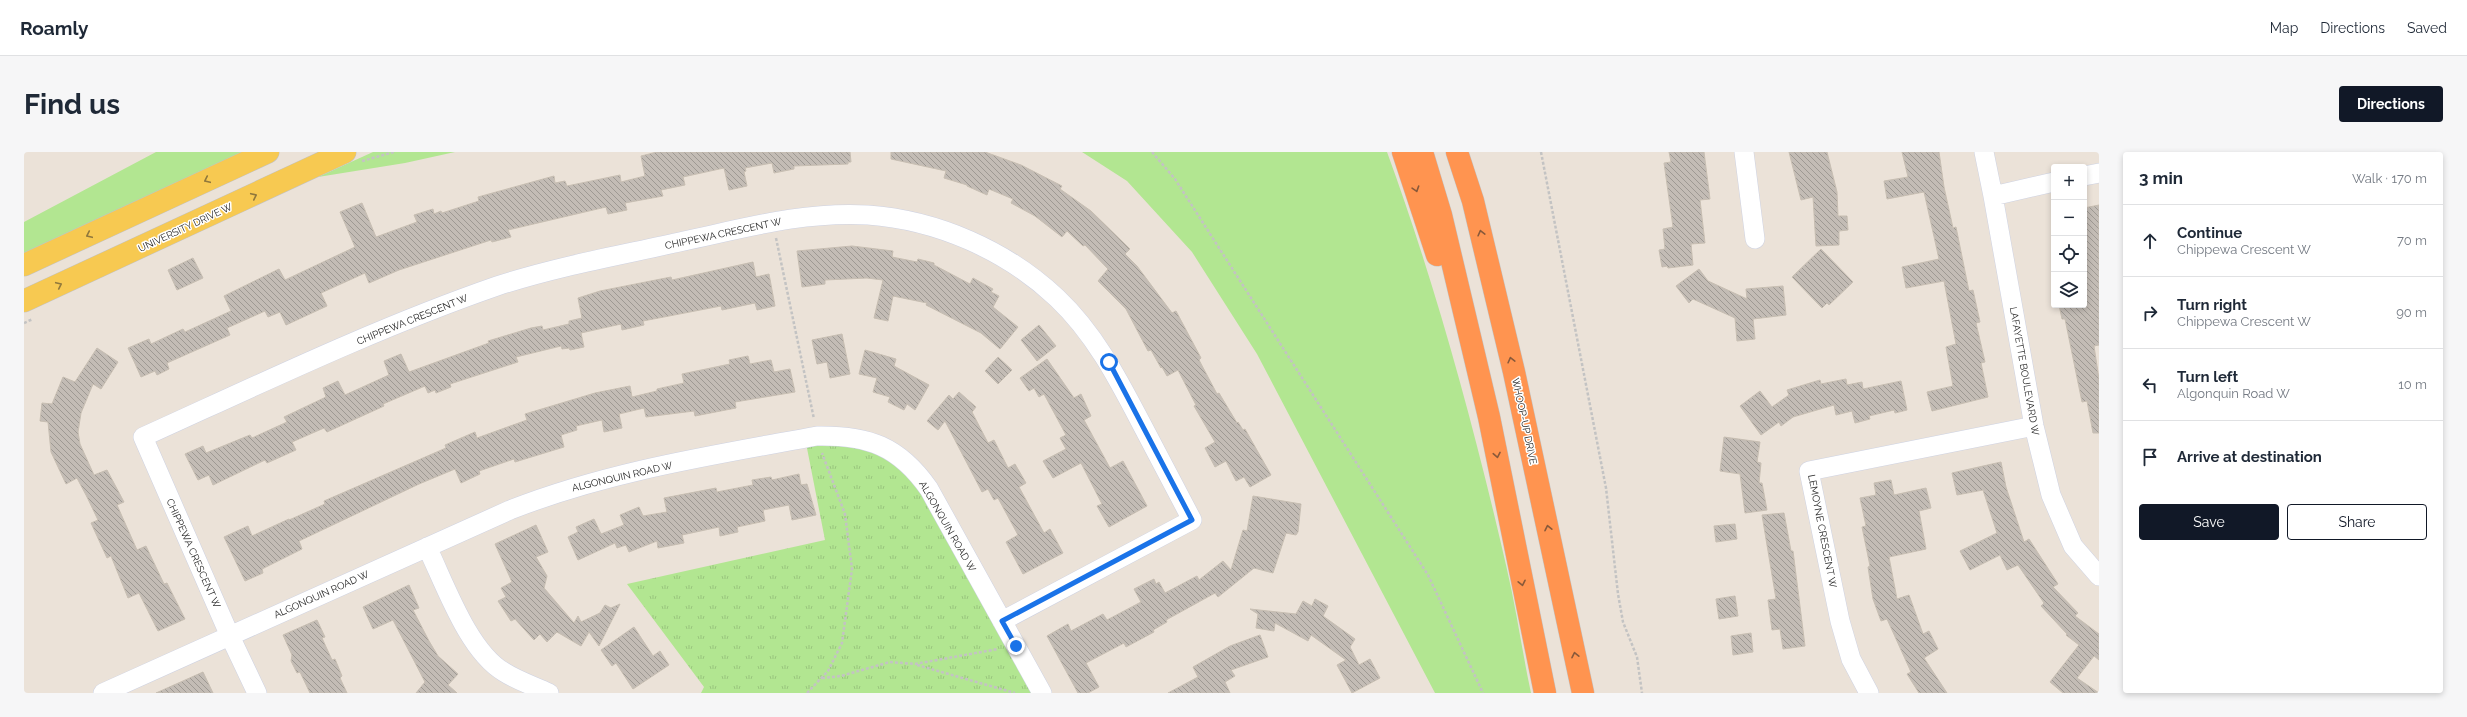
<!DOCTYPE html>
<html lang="en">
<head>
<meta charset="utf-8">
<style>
  body { margin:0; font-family:Raleway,sans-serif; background:#f6f6f7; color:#1f2937 }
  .controls { position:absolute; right:12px; top:12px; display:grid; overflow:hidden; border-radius:4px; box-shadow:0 2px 6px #0003 }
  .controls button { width:36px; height:36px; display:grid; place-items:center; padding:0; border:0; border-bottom:1px solid #e0e1e3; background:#fff; color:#1f2937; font:20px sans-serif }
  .stop { position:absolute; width:12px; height:12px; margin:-9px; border:3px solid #1a73e8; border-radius:50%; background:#fff }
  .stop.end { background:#1a73e8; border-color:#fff; box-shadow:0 1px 4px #0008 }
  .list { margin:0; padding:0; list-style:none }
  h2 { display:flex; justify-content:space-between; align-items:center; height:52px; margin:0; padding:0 16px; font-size:17px }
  h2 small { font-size:13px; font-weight:400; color:#747a83 }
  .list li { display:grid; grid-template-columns:26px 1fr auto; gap:12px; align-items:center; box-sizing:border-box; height:72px; padding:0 16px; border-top:1px solid #e0e1e3 }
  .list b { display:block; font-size:15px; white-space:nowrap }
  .list p { margin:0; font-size:13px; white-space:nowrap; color:#747a83 }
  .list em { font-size:13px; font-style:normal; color:#747a83 }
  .actions { display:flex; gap:8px; padding:12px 16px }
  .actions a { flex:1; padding:9px 0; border:1px solid #111827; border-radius:4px; text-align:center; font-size:14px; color:#111827 }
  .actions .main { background:#111827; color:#fff }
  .icon { flex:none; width:22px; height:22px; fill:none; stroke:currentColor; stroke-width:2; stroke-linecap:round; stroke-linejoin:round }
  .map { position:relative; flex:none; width:2075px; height:541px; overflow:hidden; border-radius:4px }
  header { display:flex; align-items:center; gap:24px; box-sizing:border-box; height:56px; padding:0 20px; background:#fff; border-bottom:1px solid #e0e1e3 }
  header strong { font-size:19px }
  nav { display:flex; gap:22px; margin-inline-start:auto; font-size:14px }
  .intro { display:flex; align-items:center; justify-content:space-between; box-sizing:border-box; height:96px; padding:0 24px }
  h1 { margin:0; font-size:28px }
  .button { padding:10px 18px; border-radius:4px; background:#111827; color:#fff; font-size:14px; font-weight:700 }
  main { display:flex; gap:24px; padding:0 24px }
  aside { flex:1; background:#fff; border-radius:4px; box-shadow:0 2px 6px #0003 }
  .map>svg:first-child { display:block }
</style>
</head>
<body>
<header>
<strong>Roamly</strong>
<nav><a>Map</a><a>Directions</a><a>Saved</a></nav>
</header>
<div class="intro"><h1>Find us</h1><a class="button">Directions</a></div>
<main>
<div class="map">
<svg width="2075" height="541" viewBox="0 0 2075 541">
  <defs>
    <pattern id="park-tufts" width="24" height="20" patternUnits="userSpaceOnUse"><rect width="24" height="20" fill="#b2e691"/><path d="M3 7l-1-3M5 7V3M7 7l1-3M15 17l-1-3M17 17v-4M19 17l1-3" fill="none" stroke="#99c57d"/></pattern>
    <pattern id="building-back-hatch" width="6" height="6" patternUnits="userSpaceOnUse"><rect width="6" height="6" fill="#c3bcb5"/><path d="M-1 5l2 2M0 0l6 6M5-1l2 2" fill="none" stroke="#9e9993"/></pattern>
  </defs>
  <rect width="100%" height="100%" fill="#ebe2d8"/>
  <path fill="#b2e691" d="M132,0H244L0,113V70Z
    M349,0H431L381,11L294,25Z
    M1058,0H1363C1412,134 1450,274 1482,413C1492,455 1498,499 1507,541H1411L1233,202L1168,100L1103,29Z"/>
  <path fill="url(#park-tufts)" d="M821,283L891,316L1018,541H677L680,535L603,432L801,388L781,286Z"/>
  <path fill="url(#building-back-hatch)" stroke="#c7beb2" d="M633,0H826L827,10H824V12L770,14V17L750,21L748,11L721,16L722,19L720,20L723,34L705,38L700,16L659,25L661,33L637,38L639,44L601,51L603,58L584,62L582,55L484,78L487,85L468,90L467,88L375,118L345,131L341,121L297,141L303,154L262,173L256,160L244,165L241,159L203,176L206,183L143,211L145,217L133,223L131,219L117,225L104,196L125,187L127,192L159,177L161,180L207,159L200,144L255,117L261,128L331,95L316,60L338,51L352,85L393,70L390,63L409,57L410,62L417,59L418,61L455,49L454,45L530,24L531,31L541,29L543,34L596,23L597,30L621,24L617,4Z
    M867,0H961L997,13L1038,34L1036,37L1067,59L1106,97L1101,102L1113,114L1148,161L1152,159L1177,206L1175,208L1193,242L1195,241L1213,271L1214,270L1219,278L1221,277L1247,323L1226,335L1220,325L1212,329L1202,309L1191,315L1181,296L1191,290L1170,254L1172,253L1154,218L1143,224L1138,215L1137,216L1127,198L1124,199L1102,157L1074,129L1084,117L1061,93L1059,94L1043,79L1038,85L1011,64L987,51L989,47L965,37L963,43L943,34V33L920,26L922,19L867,7Z
    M1645,0H1680L1686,47L1676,48L1681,91L1667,92L1669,113L1644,116L1643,114L1638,115L1635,98L1641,97L1639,77L1649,75L1640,11L1647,10Z
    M1765,0H1803L1813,40L1814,64H1823L1824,78L1815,79V93L1792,94L1789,45L1777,48Z
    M1878,0H1915L1920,35L1929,76L1932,75L1945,139L1949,138L1956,170L1952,171L1961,210L1957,211L1964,245L1908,259L1903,240L1929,234L1922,195L1932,192L1920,129L1882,136L1878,115L1915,107L1900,40L1863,47L1860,29L1884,25Z
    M2075,53V193L2070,194L2075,227V281H2069L2063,249L2058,250L2041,167H2038L2035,153H2060V56Z
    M828,94L869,99L868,105L893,110L894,107L910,111V113L946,132L949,126L969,137L967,140L975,144L969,155L994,175L976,197L957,181L902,153L903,151L869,144L864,169L850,166L859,128L843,126L801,128V132L778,135L773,99Z
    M1797,97L1829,130L1805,153L1803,151L1798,156L1768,125Z
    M169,106L179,126L153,138L144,118Z
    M729,110L732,125L745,122L751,154L733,158L731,151L698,158L697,154L619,169L620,173L598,178L597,172L557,181L560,195L546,198L545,196L538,197L537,194L492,205L494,210L426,232L427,235L412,241L411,238L404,241L401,234L359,252L360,254L303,280L300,276L268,290L272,298L243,311L241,308L189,333L185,323L174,328L161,302L179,294L182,301L226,283L228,286L263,270L260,265L302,245L299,236L314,229L321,243L365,223L360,209L377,202L385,220L465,191L464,189L507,176L518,174L519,178L545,172V169L558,166L554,146L576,139L647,125L648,128Z
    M1675,117L1684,129L1723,147L1722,137L1759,134L1762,163L1729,167L1731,187L1713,189L1711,166L1669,147L1665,151L1652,134Z
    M1015,173L1032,194L1013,209L997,188Z
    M818,182L826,222L806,226L803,210L793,212L788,188Z
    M73,196L94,210L77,237L69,232L57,261L54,280L56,292L70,323L83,318L100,350L93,353L113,398L122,394L140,432L143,431L161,467L134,479L115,441L104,446L87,404L83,406L67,371L74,368L63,345L53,326L42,332L27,300L24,270L16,269L18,251L28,252L39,225L51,230Z
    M841,198L872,207L870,214L905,233L891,258L883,252L880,258L864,250L866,245L849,240L853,226L835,222Z
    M724,204L726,212L747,208L750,220L766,217L771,240L711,250L712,256L671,264L670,259L622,265L620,256L595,262L598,276L580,280L578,268L552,274L553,278L537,283L540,295L491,310L490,307L455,319L456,322L437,331L431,317L395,332L275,389L278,397L238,417L239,421L221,429L200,385L224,374L228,384L265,367V368L301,352L300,349L422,296L421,293L451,280L453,286L503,268L501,262L571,241L606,234L608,245L633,239V237L660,231L658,222L706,212L705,208Z
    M974,205L988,218L974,232L961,219Z
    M1023,207L1050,246L1057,242L1067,264L1060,268L1086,316L1099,309L1123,354L1085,375L1073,354L1078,352L1057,311L1029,326L1019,309L1042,297L1036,286L1042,283L1020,242L1015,245L1010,236L1005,239L996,226Z
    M1822,227L1823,233L1838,230L1839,237L1877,229L1883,258L1871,261L1870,258L1845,264L1846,267L1831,271L1828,259L1812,263L1810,253L1769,265L1757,274L1755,270L1737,283L1716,254L1736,239L1748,255L1765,243L1763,238L1796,228L1797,232Z
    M935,240L952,255L948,260L964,291L970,288L984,316L991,312L1002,331L995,335L1020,381L1026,377L1039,401L999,422L982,390L994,383L974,346L970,348L964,337L958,340L921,269L914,278L903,269L925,243L929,247Z
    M1700,285L1736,290L1733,310L1737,311L1735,331H1738L1743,358L1721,361L1716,322L1696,319Z
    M1977,310L1982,335L2000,390L2005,387L2034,432L2029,435L2054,461L2051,464L2075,482V508L2070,504L2053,526L2075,541H2039L2026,530L2055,493L2042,483L2043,482L2017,454L2020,451L1994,413L1983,418L1976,403L1946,418L1936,399L1973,381L1959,338L1933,343L1928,321Z
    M775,322L777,333L783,332L792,363L768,368L765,353L739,358L741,369L713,375L714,380L696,384L695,375L658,383L660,391L634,396L633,389L605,400L602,393L593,396L591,391L554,408L544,385L554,380L552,375L570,367L577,382L600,373L596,363L615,355L619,364L643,360L640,346L692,336L693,340L729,333L728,328L747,325L748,328Z
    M1867,328L1870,343L1902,336L1907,356L1895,359L1902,397L1865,405L1873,447L1885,443L1899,482L1905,479L1914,497L1900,506L1923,541H1895L1883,522L1887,520L1863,467L1857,469L1849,447L1844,415L1846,414L1838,375L1842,374L1836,346L1852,343L1850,331Z
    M1229,344L1277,352L1274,380L1272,383L1262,381L1249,421L1230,416L1194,445L1191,441L1142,468L1143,470L1129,478L1130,480L1102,495L1100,491L1062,511L1075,535L1064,541H1054L1023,484L1044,472L1047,479L1079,462L1083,468L1117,450L1110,437L1130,427L1132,432L1135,430L1141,441L1173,424L1175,428L1199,409L1207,418L1219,378L1223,379Z
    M1760,361L1767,399H1769L1781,494L1759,497L1756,477L1748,478L1744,448L1752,447L1738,363Z
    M1711,372L1713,387L1692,390L1690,374Z
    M512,373L524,400L512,405L523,424L520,436L550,471L554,464L557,470L576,461L581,453L587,456L596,452L575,494L565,480L557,494L533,480L523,490L516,482L510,488L491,467L487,469L474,449L482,445L477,436L488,430L471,392Z
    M385,433L395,456L389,458L405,489L414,504L434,522L424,533L433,541H392L401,530L369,468L349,477L339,455Z
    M1711,444L1714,464L1695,467L1692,447Z
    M1291,447L1304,454L1299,464L1331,487L1326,495L1335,513L1346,507L1356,526L1328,541L1313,513L1322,508L1287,483L1284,489L1251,471L1250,479L1232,476L1234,462L1226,457L1272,462L1279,449L1288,454Z
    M293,468L301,485L298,486L308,508L311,507L318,524L316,526L323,541H286L276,520L273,521L267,509L268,503L259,483Z
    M610,475L629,504L636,499L645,513L609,537L592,511L588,514L577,498Z
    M1727,481L1729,500L1709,503L1707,484Z
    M1236,483L1244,505L1207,518L1211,524L1201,530L1206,541H1144L1174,525L1169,515L1206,494Z
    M179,520L189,541H132Z"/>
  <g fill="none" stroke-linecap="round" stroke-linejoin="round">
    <g stroke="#ced2e2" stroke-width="20">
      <path id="minor" d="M1720,0L1731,87
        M1960,0L1969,44L2010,274L2027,343L2049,394L2075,424
        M2060,24L2075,21
        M1969,44L2030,30
        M403,395C421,432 444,499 480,520C494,529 510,534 525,541
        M79,541L486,358C585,319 690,303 793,284C844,283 875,294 905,337L1018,541
        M233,541L205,482L119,285C236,232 352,176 473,134C534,114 598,103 660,89C721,76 781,59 844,63C913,68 982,98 1033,146C1070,181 1093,225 1116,269C1133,302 1151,335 1168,368L978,469
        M1845,541L1827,507L1816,469L1785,319L2010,274"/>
    </g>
    <g stroke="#c3c3c3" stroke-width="23">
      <path id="major" d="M0,113L244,0
        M0,149L321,0"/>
    </g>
    <g stroke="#c3c3c3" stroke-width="23">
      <path id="highway" d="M1379,0L1413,103
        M1398,0L1417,63L1465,265L1521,541
        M1433,0L1449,49L1490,220L1559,541"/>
    </g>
    <path stroke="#c3c3c3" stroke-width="2.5" stroke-dasharray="3 2" stroke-linecap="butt" d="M1128,0L1151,27L1404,423L1459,541
      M1517,0L1582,336L1594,442L1599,470L1613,505L1618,541
      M338,9L370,0
      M752,86L790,267
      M0,171L9,167
      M893,513L991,541
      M798,526L817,524L866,510L891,512L974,497
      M783,541L804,519L818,491L828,417L821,362L798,301"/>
    <use href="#minor" stroke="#fff" stroke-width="19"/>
    <use href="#major" stroke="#f7c951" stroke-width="22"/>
    <use href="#highway" stroke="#ff9450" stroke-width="22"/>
  </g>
  <defs><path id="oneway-chevron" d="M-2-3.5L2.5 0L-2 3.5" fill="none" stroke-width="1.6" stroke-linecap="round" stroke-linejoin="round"/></defs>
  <g stroke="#90783c">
    <use href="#oneway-chevron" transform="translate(183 28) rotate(155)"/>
    <use href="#oneway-chevron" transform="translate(230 44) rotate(-25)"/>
    <use href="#oneway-chevron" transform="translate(65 83) rotate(155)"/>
    <use href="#oneway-chevron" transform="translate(35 133) rotate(-25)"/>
  </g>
  <g stroke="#89593a">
    <use href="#oneway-chevron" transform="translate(1392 37) rotate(72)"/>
    <use href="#oneway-chevron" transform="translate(1457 81) rotate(-104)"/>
    <use href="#oneway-chevron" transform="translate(1487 208) rotate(-104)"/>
    <use href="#oneway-chevron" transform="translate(1473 303) rotate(79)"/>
    <use href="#oneway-chevron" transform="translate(1524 376) rotate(-102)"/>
    <use href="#oneway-chevron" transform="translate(1498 431) rotate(78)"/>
    <use href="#oneway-chevron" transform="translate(1551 503) rotate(-102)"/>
  </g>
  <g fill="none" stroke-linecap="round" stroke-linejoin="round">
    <path stroke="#1a73e8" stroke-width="5" d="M992,494L978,469L1168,368L1085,210"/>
  </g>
  <g text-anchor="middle" stroke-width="3" stroke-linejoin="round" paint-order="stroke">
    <g font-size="10" fill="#282828" stroke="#fff">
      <text transform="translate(161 75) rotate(-25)" y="4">UNIVERSITY DRIVE W</text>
      <text transform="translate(699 81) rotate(-12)" y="4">CHIPPEWA CRESCENT W</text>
      <text transform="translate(388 167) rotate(-22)" y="4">CHIPPEWA CRESCENT W</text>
      <text transform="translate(2001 219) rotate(80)" y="4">LAFAYETTE BOULEVARD W</text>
      <text transform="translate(1501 269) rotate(78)" y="4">WHOOP-UP DRIVE</text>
      <text transform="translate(598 324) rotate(-13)" y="4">ALGONQUIN ROAD W</text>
      <text transform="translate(924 374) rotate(60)" y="4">ALGONQUIN ROAD W</text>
      <text transform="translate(1799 379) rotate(79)" y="4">LEMOYNE CRESCENT W</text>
      <text transform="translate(170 401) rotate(66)" y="4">CHIPPEWA CRESCENT W</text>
      <text transform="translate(297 442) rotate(-24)" y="4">ALGONQUIN ROAD W</text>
    </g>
  </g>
</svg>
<div class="controls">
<button>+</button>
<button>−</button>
<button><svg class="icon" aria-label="locate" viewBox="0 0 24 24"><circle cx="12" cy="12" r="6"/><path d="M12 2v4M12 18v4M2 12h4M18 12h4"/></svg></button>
<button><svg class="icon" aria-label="layers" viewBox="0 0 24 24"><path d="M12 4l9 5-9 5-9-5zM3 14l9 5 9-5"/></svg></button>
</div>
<div class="stop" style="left:1085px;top:210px"></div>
<div class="stop end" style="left:992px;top:494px"></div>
</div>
<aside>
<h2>3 min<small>Walk · 170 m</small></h2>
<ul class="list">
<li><svg class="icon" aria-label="ahead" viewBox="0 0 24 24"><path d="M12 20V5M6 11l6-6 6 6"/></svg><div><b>Continue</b><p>Chippewa Crescent W</p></div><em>70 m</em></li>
<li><svg class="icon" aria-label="right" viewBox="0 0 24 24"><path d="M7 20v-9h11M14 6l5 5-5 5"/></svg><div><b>Turn right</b><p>Chippewa Crescent W</p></div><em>90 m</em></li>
<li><svg class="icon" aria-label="left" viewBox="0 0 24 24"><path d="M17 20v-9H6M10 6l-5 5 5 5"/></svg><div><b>Turn left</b><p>Algonquin Road W</p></div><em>10 m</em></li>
<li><svg class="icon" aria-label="arrive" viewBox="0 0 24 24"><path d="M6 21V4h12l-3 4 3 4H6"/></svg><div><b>Arrive at destination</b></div></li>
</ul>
<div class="actions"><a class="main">Save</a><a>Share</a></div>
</aside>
</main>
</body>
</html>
